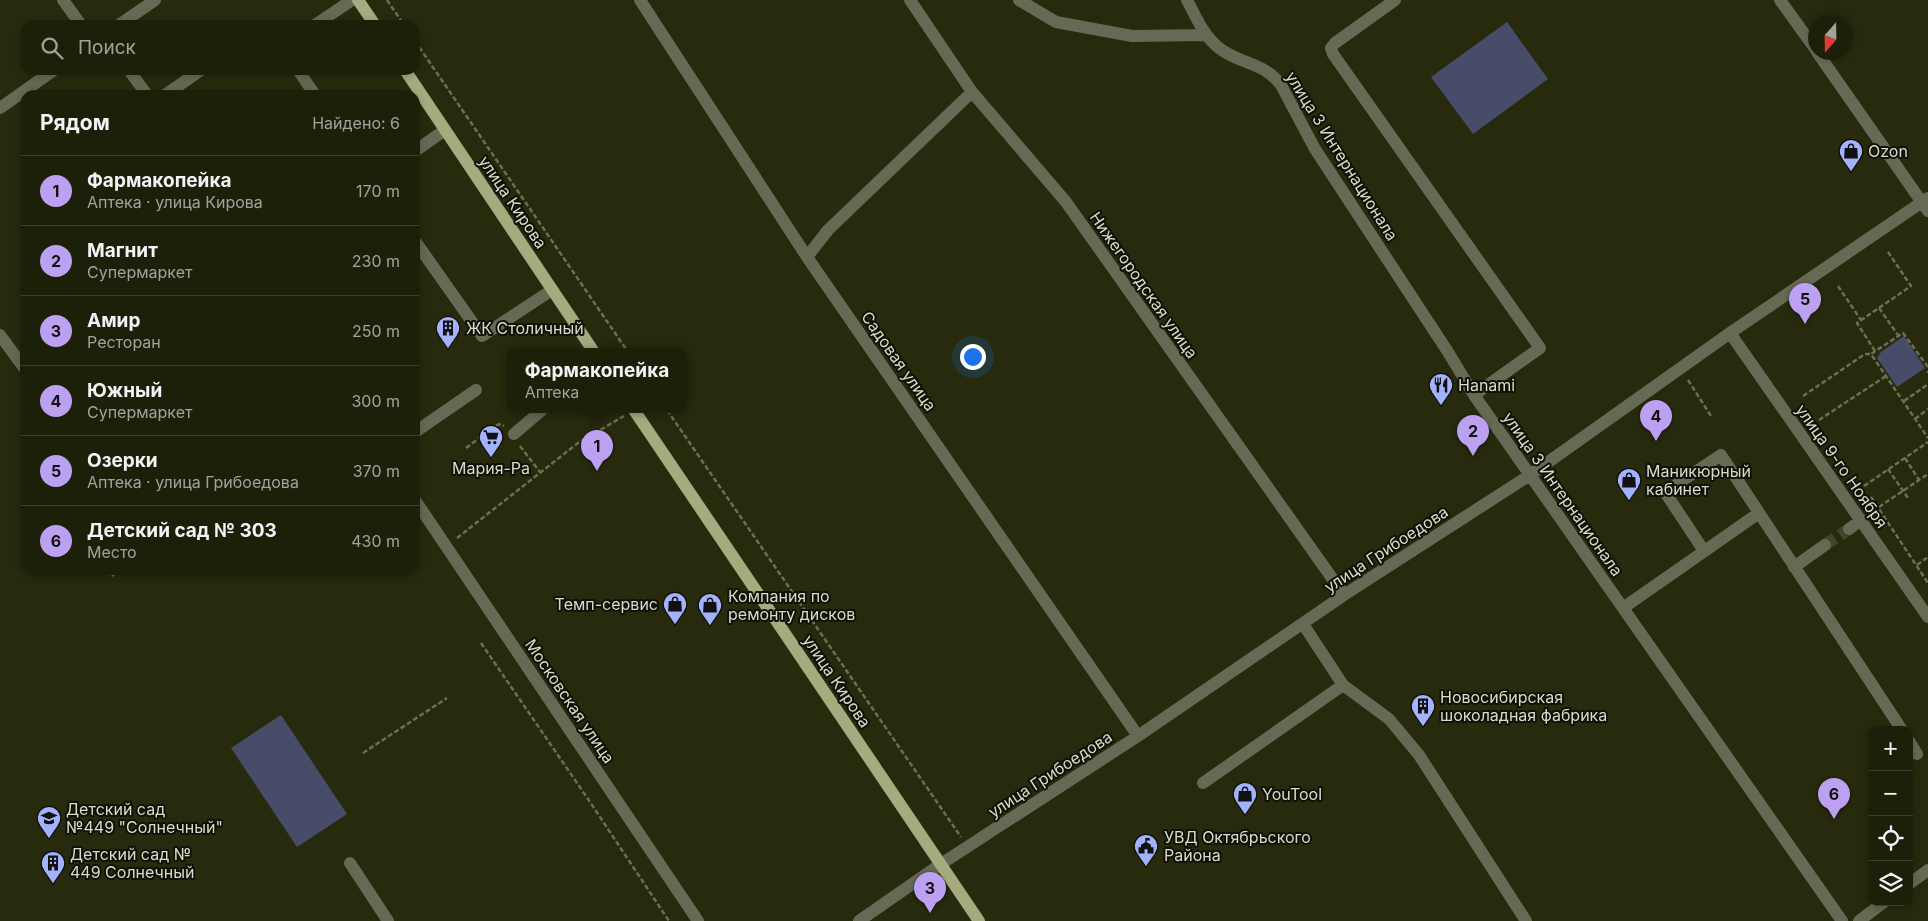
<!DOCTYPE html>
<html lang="ru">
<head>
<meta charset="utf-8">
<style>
  body { margin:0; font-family:Inter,sans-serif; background:#252812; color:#f1f3f6 }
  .controls { position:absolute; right:15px; bottom:15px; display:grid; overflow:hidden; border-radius:10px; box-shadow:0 2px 8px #0003 }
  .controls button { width:45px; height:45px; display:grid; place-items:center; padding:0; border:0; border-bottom:1px solid #3b3e2a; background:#1d2009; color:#f1f3f6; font:25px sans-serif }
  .compass { position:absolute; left:1808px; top:15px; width:45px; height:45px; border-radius:50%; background:#1d2009; box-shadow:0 2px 8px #0003; rotate:200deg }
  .you { position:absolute; left:972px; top:356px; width:18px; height:18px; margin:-12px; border:4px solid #fff; border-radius:50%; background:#1a73e8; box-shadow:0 0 0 8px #1a73e833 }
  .badge { display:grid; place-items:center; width:32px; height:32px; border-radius:50%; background:#bca0f2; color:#111; font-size:16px; font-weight:700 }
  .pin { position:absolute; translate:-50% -41px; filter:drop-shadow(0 1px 2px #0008) }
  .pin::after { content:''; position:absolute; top:26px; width:18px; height:15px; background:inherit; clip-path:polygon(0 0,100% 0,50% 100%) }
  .popup { position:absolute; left:507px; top:348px; width:180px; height:65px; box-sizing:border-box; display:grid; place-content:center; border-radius:10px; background:#1d2009; filter:drop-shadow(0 1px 4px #0005); font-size:16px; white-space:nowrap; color:#a0a39c }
  .popup b { font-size:19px; color:#f1f3f6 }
  .popup::after { content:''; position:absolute; left:50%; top:100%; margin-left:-10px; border:10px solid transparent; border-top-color:#1d2009 }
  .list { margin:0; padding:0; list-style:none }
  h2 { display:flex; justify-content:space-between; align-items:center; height:65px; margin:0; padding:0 20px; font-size:21px }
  h2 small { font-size:16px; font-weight:400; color:#a0a39c }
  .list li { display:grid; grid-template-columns:32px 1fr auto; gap:15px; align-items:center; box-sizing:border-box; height:70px; padding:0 20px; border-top:1px solid #3b3e2a }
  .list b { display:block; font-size:19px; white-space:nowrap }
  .list p { margin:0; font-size:16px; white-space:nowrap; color:#a0a39c }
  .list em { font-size:16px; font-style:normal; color:#a0a39c }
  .icon { flex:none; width:28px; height:28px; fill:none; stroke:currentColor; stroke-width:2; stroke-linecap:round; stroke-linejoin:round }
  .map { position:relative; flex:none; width:1928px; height:921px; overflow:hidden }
  .search { position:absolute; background:#1d2009; box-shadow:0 2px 8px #0003; left:20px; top:20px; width:400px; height:55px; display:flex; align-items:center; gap:12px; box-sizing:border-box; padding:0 18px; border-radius:15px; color:#a0a39c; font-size:19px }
  .panel { position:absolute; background:#1d2009; box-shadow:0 2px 8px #0003; left:20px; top:90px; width:400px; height:485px; border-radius:15px }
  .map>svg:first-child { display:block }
</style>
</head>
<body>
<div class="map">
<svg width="1928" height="921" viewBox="0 0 1928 921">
  <rect width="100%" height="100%" fill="#272a0c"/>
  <path fill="#474d68" d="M1507,22L1548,79L1473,134L1431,77Z
    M1904,336L1925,368L1897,387L1877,358L1881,352Z
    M281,715L347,814L297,847L231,748Z"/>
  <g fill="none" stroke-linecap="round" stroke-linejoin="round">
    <path stroke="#424529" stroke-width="12" stroke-dasharray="12 6" stroke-linecap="butt" d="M1825,545L1849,529"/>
    <path stroke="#6c6e55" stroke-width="2.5" stroke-dasharray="5 2.5" stroke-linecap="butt" d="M387,0L404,25
      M415,41L628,352
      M1838,286L1861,320
      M1879,308L1898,335
      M1875,351L1857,323L1911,286L1888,252
      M1928,367L1903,333L1871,354L1928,438
      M1928,371V373
      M1688,380L1711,416
      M1803,396L1865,354H1871
      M1904,401L1927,385
      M667,410L961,837
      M1915,419L1928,409
      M1819,420L1886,376
      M520,446L540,472
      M466,448L497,425L501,424L504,426
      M1905,458L1919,480
      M1888,469L1908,498
      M1864,486L1928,442
      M1871,497L1928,583
      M1879,507L1928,474
      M457,538L578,443L624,416
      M1917,565L1928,557
      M112,576L118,570
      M481,643L588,799L669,921
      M363,753L447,698"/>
    <path stroke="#666954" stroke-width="12" d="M63,0L81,25
      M640,0L807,257L1138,736
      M910,0L972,92L1066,202L1344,595
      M1019,0L1056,22L1132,36L1206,35
      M1187,0C1196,17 1203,35 1219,48C1239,64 1264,62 1281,85L1315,149L1448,352L1474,395L1842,921
      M1395,0L1335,43L1331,48L1333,54L1540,348L1474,395
      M1780,0L1816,50
      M119,25L155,0
      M315,25L352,0
      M1817,52L1928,211
      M129,70L147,95
      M298,70L315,95
      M165,95L201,70
      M0,108L54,70
      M415,151L445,130
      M415,241L482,336L552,290
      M807,257L828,230L972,92
      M1730,333L1928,617
      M0,335L25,369
      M415,432L476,390
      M514,434L542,410
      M415,500L698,921
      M1849,529L1861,520
      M1704,551L1665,492L1721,455L1902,730
      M1794,567L1825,545
      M1623,608L1759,513
      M1303,624L1343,685L1389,719L1419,755L1526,921
      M1909,741L1917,754
      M1203,783L1343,685
      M350,863L388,921
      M1909,884L1928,870
      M859,921L941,864L1138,736L1344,595L1530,475L1730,333L1928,198
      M1859,921L1884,902"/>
    <path stroke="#a5ab7f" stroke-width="12" d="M358,0L375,25
      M405,70L594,352
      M634,410L979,921"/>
  </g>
  <defs>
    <g id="shop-pin" transform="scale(1.25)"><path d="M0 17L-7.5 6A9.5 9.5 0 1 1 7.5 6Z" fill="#a2b2fd" stroke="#101106"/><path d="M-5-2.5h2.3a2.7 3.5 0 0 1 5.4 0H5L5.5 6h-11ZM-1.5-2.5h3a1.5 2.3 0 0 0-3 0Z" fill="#111"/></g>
    <g id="building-pin" transform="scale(1.25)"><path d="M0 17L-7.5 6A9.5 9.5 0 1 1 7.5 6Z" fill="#a2b2fd" stroke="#101106"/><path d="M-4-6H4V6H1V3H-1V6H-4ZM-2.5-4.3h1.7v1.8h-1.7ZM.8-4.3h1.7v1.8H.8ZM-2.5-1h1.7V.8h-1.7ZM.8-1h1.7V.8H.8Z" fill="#111"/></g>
    <g id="restaurant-pin" transform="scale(1.25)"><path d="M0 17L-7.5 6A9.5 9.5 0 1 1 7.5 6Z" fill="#a2b2fd" stroke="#101106"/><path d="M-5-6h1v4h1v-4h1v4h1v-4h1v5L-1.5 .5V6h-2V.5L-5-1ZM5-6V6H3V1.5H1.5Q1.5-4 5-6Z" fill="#111"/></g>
    <g id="supermarket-pin" transform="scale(1.25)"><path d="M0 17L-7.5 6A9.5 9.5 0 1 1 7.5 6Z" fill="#a2b2fd" stroke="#101106"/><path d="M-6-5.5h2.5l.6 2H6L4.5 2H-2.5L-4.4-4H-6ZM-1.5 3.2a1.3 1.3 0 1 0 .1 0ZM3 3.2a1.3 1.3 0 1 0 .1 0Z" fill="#111"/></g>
    <g id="school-pin" transform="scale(1.25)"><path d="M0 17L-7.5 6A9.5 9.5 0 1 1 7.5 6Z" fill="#a2b2fd" stroke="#101106"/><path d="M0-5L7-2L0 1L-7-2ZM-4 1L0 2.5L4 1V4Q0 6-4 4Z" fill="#111"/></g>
    <g id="civic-pin" transform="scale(1.25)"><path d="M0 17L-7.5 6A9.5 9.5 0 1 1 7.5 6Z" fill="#a2b2fd" stroke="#101106"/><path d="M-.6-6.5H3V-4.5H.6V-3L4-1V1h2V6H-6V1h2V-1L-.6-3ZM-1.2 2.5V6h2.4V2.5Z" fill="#111"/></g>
  </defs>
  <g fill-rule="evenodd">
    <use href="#shop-pin" x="1851" y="151"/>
    <use href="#building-pin" x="448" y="328"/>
    <use href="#restaurant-pin" x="1441" y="385"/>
    <use href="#supermarket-pin" x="491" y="437"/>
    <use href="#shop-pin" x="1629" y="480"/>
    <use href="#shop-pin" x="675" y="604"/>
    <use href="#shop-pin" x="710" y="605"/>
    <use href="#building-pin" x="1423" y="706"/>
    <use href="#shop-pin" x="1245" y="794"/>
    <use href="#school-pin" x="49" y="818"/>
    <use href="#civic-pin" x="1146" y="846"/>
    <use href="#building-pin" x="53" y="863"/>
  </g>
  <g text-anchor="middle" stroke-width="4" stroke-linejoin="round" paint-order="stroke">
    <g font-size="16" fill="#dadccb" stroke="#101106" text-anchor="start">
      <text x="1868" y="157">Ozon</text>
      <text x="466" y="334">ЖК Столичный</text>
      <text x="1458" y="391">Hanami</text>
      <text x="491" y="474" text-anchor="middle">Мария-Ра</text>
      <text x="1646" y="477">Маникюрный<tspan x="1646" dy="18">кабинет</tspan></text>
      <text x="728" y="602">Компания по<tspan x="728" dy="18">ремонту дисков</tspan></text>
      <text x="658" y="610" text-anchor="end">Темп-сервис</text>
      <text x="1440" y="703">Новосибирская<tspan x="1440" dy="18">шоколадная фабрика</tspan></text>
      <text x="1262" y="800">YouTool</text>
      <text x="66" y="815">Детский сад<tspan x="66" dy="18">№449 "Солнечный"</tspan></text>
      <text x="1164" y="843">УВД Октябрьского<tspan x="1164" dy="18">Района</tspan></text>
      <text x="70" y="860">Детский сад №<tspan x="70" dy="18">449 Солнечный</tspan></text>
    </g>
    <g font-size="16" fill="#dadccb" stroke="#101106">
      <text transform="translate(1342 156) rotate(58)" y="6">улица 3 Интернационала</text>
      <text transform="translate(513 202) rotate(56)" y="6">улица Кирова</text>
      <text transform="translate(1144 285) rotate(55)" y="6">Нижегородская улица</text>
      <text transform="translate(899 361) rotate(55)" y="6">Садовая улица</text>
      <text transform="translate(1842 466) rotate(55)" y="6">улица 9-го Ноября</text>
      <text transform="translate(1563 494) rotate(55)" y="6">улица 3 Интернационала</text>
      <text transform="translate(1386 549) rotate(-33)" y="6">улица Грибоедова</text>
      <text transform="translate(837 681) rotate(56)" y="6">улица Кирова</text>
      <text transform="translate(570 701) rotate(56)" y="6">Московская улица</text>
      <text transform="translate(1050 774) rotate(-33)" y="6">улица Грибоедова</text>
    </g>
  </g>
</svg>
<div class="controls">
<button>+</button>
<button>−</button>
<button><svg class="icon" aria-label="locate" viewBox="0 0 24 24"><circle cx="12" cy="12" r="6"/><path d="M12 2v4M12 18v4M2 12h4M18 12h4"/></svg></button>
<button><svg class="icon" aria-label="layers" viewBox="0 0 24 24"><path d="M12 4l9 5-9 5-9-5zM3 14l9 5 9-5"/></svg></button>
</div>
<svg class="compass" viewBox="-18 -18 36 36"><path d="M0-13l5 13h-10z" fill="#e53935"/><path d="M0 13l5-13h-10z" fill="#a0a39c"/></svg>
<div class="you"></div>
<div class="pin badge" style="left:597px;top:471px">1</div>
<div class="popup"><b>Фармакопейка</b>Аптека</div>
<div class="pin badge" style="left:1473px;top:456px">2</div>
<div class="pin badge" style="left:930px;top:913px">3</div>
<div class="pin badge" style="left:1656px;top:441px">4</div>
<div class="pin badge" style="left:1805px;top:324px">5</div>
<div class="pin badge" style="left:1834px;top:819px">6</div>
<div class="search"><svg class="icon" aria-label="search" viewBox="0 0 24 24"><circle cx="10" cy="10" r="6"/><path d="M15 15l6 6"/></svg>Поиск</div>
<section class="panel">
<h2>Рядом<small>Найдено: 6</small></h2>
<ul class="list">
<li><span class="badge">1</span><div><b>Фармакопейка</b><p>Аптека · улица Кирова</p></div><em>170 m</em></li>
<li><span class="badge">2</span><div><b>Магнит</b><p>Супермаркет</p></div><em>230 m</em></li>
<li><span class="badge">3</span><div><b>Амир</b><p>Ресторан</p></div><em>250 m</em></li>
<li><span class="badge">4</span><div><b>Южный</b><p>Супермаркет</p></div><em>300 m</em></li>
<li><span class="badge">5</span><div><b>Озерки</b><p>Аптека · улица Грибоедова</p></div><em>370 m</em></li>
<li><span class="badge">6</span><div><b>Детский сад № 303</b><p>Место</p></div><em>430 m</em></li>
</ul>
</section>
</div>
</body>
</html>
